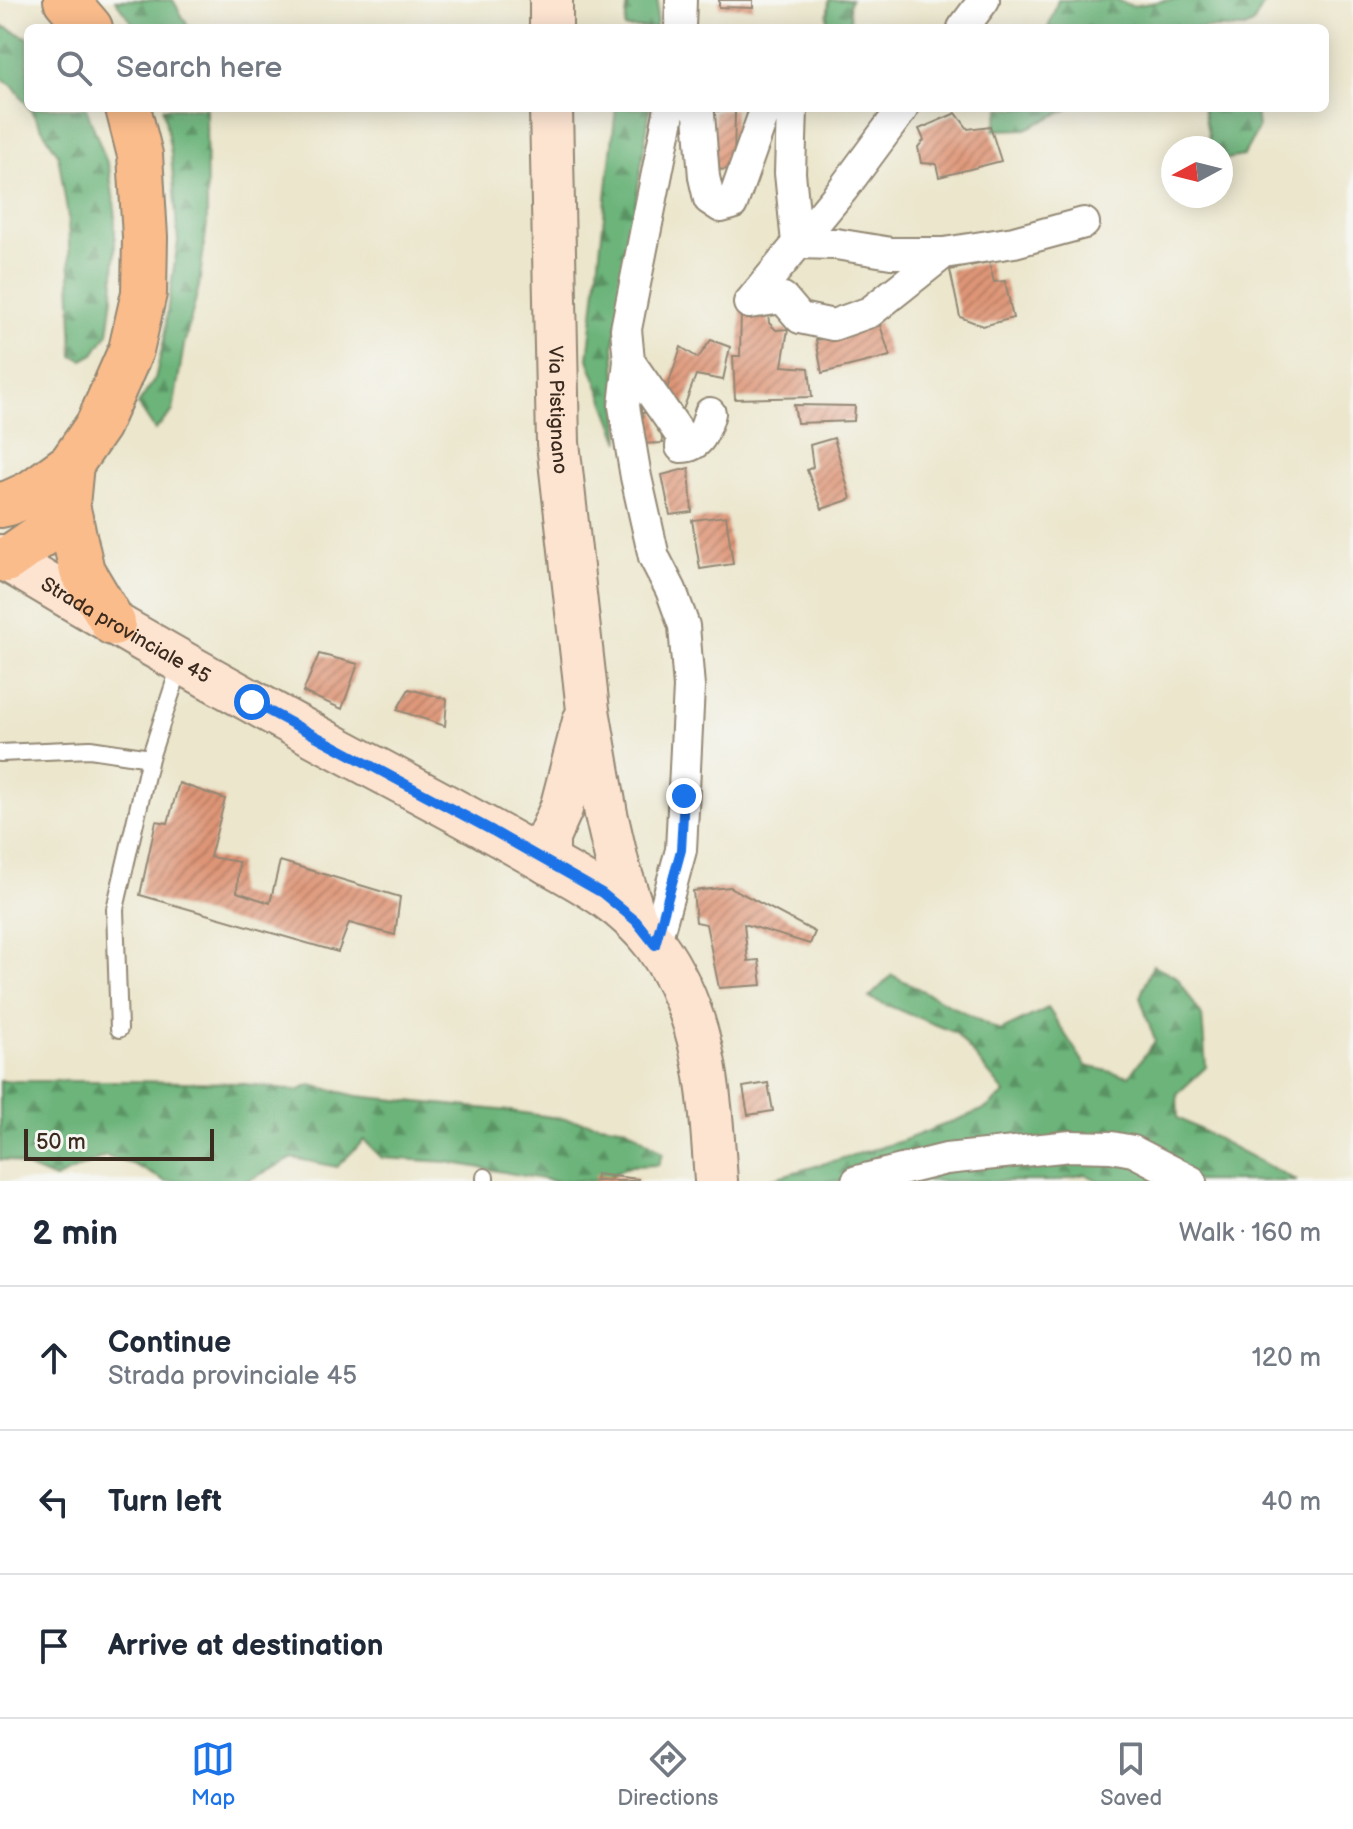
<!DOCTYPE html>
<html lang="en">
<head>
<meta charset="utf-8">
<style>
  body { margin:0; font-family:"Balsamiq Sans",sans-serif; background:#f6f6f7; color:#1f2937 }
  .compass { position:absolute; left:1161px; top:136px; width:72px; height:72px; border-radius:50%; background:#fff; box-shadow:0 4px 20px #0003; rotate:263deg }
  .scale { position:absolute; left:24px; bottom:20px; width:190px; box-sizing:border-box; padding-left:8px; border:4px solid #3b2a1e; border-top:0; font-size:22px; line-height:28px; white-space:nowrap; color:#3b2a1e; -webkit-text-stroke:6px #f6f6f2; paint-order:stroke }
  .stop { position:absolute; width:24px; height:24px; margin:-18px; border:6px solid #1a73e8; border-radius:50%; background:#fff }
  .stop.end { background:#1a73e8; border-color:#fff; box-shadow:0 2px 8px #0008 }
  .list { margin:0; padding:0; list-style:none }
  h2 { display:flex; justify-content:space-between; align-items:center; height:104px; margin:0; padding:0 32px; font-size:34px }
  h2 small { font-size:26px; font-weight:400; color:#747a83 }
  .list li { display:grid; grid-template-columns:52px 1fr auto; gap:24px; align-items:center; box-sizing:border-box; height:144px; padding:0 32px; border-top:2px solid #e0e1e3 }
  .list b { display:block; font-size:30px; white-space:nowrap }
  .list p { margin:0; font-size:26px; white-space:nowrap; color:#747a83 }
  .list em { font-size:26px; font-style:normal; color:#747a83 }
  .icon { flex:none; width:44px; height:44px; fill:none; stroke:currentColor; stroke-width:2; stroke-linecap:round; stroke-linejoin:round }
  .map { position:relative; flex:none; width:1353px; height:1181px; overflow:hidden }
  .search { position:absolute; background:#fff; box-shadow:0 4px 20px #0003; left:24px; right:24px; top:24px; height:88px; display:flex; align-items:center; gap:20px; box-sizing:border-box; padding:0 28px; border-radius:12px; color:#747a83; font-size:30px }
  .sheet { height:536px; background:#fff }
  nav { display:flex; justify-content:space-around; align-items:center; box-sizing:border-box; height:112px; border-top:2px solid #e0e1e3; background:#fff; font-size:22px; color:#747a83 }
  nav a { display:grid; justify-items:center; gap:4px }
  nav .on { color:#1a73e8 }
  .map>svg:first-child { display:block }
</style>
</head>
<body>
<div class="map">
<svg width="1353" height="1181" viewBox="0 0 1353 1181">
  <defs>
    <pattern id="forest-firs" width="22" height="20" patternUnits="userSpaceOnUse" patternTransform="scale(2)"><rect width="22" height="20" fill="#6cb47a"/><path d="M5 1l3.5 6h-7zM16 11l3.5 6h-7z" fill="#5a9363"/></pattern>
    <pattern id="building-hatch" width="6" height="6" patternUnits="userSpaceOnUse" patternTransform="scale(2)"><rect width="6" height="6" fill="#de9577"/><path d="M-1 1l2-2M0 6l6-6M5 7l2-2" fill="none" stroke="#b57a61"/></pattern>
  </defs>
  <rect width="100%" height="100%" fill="#f6f6f2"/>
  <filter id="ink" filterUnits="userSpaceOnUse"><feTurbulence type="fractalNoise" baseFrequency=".0125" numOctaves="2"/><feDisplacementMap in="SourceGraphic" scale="16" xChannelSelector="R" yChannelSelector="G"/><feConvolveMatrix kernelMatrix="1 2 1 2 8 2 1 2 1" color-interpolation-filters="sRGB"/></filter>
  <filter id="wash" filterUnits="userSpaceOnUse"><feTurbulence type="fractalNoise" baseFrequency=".006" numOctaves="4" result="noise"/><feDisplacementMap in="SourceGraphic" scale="32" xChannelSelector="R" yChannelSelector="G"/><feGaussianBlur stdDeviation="1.8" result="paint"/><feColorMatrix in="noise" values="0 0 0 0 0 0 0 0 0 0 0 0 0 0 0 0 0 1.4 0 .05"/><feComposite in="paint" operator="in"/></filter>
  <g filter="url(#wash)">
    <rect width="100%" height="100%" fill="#ebe6cc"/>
    <path fill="url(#forest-firs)" stroke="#546f4c" stroke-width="2" d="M115,0H173L189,28H136Z
      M628,0H658L656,28H625Z
      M829,0H851L849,4L851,28H830L827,20Z
      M1058,0H1117L1132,6L1169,0H1266L1253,24L1245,28H1048Z
      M0,25L28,38V106L14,87L0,77Z
      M29,108H86L109,168L115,209V254L113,297L108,333L94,354L83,360L73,356L68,217L58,154Z
      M163,108H206L207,223L199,286L184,345L173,411L155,430L138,404L155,379L164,340L168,305L178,242L171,153Z
      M616,108H650L614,346L620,442L588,359Z
      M1000,108H1070L1026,129L994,130Z
      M1203,108H1256L1258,129L1243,156L1221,160V148H1211Z
      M1153,965L1177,977L1202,1016L1206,1067L1177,1094L1178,1118L1297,1181H1099L1085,1174L1057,1181H764L902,1141L985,1109L1005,1093L956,1033L869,998L892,975L1000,1031L1048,1008L1086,1066L1129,1076L1155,1041L1140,997Z
      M0,1081H130L237,1083L297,1091L311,1085L357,1096L510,1111L627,1128L663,1153L658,1165L631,1166L599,1181H554L447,1162L382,1158L364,1140L337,1167L293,1158L247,1181H165L135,1165L105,1156L55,1179L9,1160H0Z"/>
    <g id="blocks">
      <path fill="url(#building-hatch)" d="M719,0H753V8L719,7Z
        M735,109L734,169L712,170L714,111Z
        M956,113L968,129L990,126L1001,161L939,177L936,164L921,163L918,147L924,140L919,129Z
        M989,262L994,282L1005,281L1013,318L983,326L960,317L950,270Z
        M741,309L768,312L769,323L776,330L788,329L782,366L809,368L812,397L735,399L733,356H740Z
        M879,322L890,356L822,373L816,340L847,335Z
        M711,340L730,347L723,380L696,375L681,415L663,401L681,347L698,358Z
        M794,405L855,406L854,421L797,423Z
        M656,411L663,443L636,444V414Z
        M834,438L851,499L822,509L807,470L813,467L810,445Z
        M689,468L692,512L670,515L662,475Z
        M726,516L733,564L700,569L692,520Z
        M319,654L358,664L342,709L303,692Z
        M409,689L447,699L445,726L397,710Z
        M179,783L225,799L210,857L239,862L237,892L270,903L280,861L400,897L395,935L349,923L338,952L140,895L156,821L168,823Z
        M730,887L815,932L810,944L744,924L748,961L759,960L762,985L719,988L706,924L696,922L693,891Z
        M768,1083L773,1111L748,1115L743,1087Z
        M596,1174L638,1179V1181H595Z"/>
    </g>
  </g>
  <g filter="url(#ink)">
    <use href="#blocks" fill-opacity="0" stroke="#938875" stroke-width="2"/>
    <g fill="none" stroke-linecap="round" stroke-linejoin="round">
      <g stroke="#938875" stroke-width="20">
        <path id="lane" d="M0,753L90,749L150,758
          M119,1029L115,909L150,758L181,663
          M485,1177V1181"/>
      </g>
      <g stroke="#938875" stroke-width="34">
        <path id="street" d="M680,28L681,0
          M963,28L984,0
          M696,108L699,114L704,177L709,199L721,207L732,204L766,108
          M792,108L790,173L797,243L836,244L891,253H944L1014,242L1084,223
          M749,303L843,189L903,108
          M749,303L783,298L800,318L833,325L870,312L944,253
          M629,361L682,437L681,447C701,447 705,430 710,413
          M655,945L681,850L689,687L684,626L671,590L654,557L636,477L624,406L629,361L626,329L670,108
          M857,1181L946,1159L1071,1146L1111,1147L1133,1151L1191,1181"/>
      </g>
      <g stroke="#938875" stroke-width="46">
        <g id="secondary">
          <path d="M551,28V0"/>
          <path id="s1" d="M551,108L558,443L588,710L606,814L618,866L636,921"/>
          <path id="s2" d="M0,556C113,624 227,689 343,751C405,784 468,817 529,852C577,879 621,899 655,944C707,1016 710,1096 716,1181"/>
          <path d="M548,863V838L561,809L584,721"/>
        </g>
      </g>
      <g stroke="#938875" stroke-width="48">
        <path id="highway" d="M66,0L90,28
          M71,464L67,505L82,571L113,623
          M0,505L9,503L31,493L71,464L98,425L131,350L144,293L145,237L140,155L128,108
          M6,560L52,528L67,505"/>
      </g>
      <use href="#lane" stroke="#fff" stroke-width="16"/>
      <use href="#street" stroke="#fff" stroke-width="30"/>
      <use href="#secondary" stroke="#fde4d1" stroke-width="42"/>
      <use href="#highway" stroke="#fabc8b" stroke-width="44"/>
    </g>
  </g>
  <g fill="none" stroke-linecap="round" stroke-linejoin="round" filter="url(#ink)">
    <path stroke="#1a73e8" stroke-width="10" d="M252,702L493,831L602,893L636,921L655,945L681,850L684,796"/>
  </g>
  <g text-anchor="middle" stroke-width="8" stroke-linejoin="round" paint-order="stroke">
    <g font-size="20" fill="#3b2a1e" stroke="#f6f6f2">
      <text dy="7" stroke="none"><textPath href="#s1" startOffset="302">Via Pistignano</textPath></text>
      <text dy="7" stroke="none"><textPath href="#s2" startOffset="146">Strada provinciale 45</textPath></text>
    </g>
  </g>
</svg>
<svg class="compass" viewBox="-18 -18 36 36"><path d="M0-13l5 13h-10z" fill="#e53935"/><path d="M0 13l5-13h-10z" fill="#747a83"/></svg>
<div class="scale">50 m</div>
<div class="stop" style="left:252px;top:702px"></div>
<div class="stop end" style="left:684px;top:796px"></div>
<div class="search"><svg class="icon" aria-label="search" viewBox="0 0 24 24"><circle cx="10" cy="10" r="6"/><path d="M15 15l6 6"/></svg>Search here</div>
</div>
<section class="sheet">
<h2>2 min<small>Walk · 160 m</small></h2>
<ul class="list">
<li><svg class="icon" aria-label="ahead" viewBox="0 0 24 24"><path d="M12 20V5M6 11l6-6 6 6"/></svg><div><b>Continue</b><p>Strada provinciale 45</p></div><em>120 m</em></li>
<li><svg class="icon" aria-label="left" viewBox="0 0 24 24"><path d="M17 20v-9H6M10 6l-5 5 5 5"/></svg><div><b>Turn left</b></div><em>40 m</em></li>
<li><svg class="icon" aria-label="arrive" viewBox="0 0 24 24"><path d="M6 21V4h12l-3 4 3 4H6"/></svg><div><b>Arrive at destination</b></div></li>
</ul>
</section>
<nav>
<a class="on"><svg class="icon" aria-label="map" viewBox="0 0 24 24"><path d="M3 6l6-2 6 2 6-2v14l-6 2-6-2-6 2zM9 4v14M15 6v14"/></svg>Map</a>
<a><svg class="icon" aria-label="directions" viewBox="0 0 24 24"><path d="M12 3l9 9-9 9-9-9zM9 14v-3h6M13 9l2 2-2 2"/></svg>Directions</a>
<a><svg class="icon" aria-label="saved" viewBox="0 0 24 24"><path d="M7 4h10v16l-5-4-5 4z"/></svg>Saved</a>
</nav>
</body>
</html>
